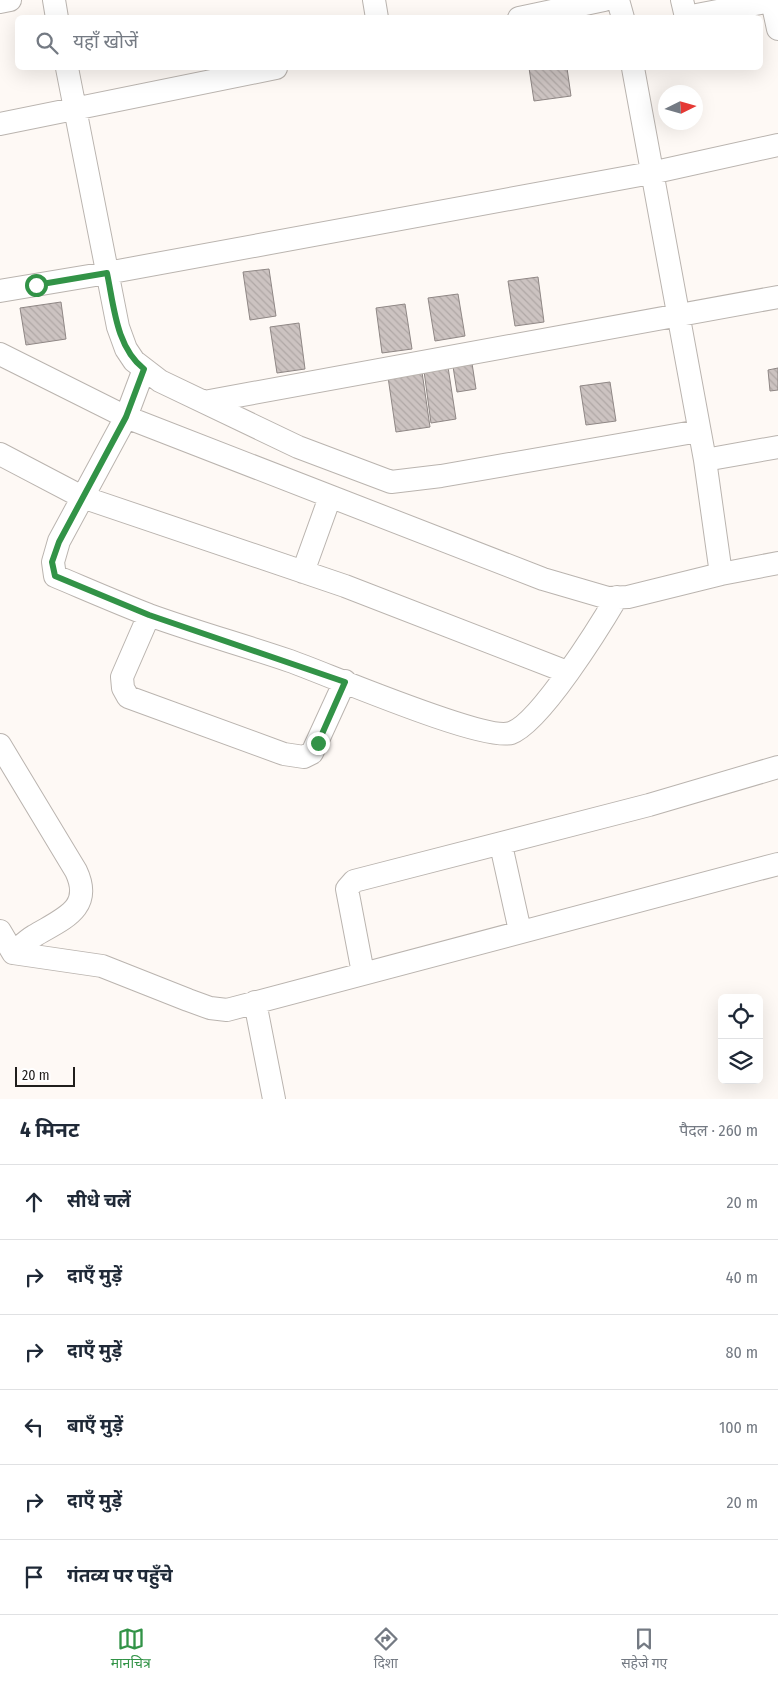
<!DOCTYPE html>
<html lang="hi">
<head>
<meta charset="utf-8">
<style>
  body { margin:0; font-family:"Fira Sans Condensed","Noto Sans Devanagari",sans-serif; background:#f6f6f7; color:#1f2937 }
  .controls { position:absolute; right:15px; bottom:15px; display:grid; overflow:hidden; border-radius:8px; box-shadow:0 5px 20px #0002 }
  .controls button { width:45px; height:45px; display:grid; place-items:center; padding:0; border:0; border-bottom:1px solid #e0e1e3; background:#fff; color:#1f2937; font:25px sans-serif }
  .compass { position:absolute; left:658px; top:85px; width:45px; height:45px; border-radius:50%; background:#fff; box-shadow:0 5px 20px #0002; rotate:85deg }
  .scale { position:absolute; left:15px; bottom:12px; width:60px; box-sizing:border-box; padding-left:5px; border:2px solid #201e1c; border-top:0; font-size:14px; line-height:18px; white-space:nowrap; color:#201e1c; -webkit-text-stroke:4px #fff; paint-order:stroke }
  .stop { position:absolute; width:15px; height:15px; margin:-11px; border:4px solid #329347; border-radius:50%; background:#fff }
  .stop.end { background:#329347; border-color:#fff; box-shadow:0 1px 5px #0008 }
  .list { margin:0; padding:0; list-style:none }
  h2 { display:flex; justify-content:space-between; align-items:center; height:65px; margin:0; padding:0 20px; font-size:21px }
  h2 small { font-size:16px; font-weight:400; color:#747a83 }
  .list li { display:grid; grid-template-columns:32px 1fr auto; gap:15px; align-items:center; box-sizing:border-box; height:75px; padding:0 20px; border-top:1px solid #e0e1e3 }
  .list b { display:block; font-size:19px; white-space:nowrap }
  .list em { font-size:16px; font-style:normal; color:#747a83 }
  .icon { flex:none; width:28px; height:28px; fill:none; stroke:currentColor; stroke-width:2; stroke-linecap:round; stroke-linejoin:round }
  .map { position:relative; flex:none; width:778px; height:1099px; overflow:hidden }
  .search { position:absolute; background:#fff; box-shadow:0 5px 20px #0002; left:15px; right:15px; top:15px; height:55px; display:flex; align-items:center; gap:12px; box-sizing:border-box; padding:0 18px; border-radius:8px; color:#747a83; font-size:19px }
  .sheet { height:515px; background:#fff }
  nav { display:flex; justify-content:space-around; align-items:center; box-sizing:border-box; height:70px; border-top:1px solid #e0e1e3; background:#fff; font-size:14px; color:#747a83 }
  nav a { display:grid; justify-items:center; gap:2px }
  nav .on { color:#329347 }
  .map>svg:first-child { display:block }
</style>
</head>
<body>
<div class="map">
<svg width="778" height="1099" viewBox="0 0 778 1099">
  <defs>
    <pattern id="building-back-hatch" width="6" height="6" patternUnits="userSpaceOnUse" patternTransform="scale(1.25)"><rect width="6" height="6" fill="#ccc3c1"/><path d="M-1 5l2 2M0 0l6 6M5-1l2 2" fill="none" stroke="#afa7a5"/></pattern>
  </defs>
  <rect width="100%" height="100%" fill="#fef9f5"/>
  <path fill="url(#building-back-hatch)" stroke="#8f8785" d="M529,68H567L571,96L534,101Z
    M269,269L276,316L250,320L243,272Z
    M538,277L544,322L515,326L508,281Z
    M458,294L465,336L435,341L428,298Z
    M61,302L66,339L26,345L20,308Z
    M405,304L412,349L382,353L376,308Z
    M299,323L305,369L277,373L270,327Z
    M471,357L476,389L457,392L452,360Z
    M448,367L456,419L431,423L424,371Z
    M778,368V390L770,391L768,370Z
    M422,372L430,427L396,432L388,377Z
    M610,382L616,421L586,425L580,386Z"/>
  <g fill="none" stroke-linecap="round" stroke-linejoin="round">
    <g stroke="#bab4af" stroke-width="24">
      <path id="street" d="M54,0L57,18
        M374,0L377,18
        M618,0L623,18
        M682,0L686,17L776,0
        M772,1L778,29
        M0,2L10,0
        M519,18L604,0
        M67,68L118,327L126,349L134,361L160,381L298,447L391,482L441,476L699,431
        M633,68L705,460L721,574L778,563
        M0,124L276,68
        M0,291L107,273L651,173L778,145
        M0,354L126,417L59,541L53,562L55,576C86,589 118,603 149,615C196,632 243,645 290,661C327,674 484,742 511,733C540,723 600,626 617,597
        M144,369L126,417L543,579L608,598L628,597L721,574
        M204,402L778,297
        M0,454L82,497L345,586L567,672
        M705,460L778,447
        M303,572L330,497
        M149,615L122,677L123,688L128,697L284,754L304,757L312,753L345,681
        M0,745L76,871C94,909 62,919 34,936C27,940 20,947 13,953
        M501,845L520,931
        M0,931L13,953L102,966L188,1000L210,1008L227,1010L778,864
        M363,973L347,889L354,881L649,805L778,767
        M255,1002L274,1099"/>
    </g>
    <use href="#street" stroke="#fff" stroke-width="22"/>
  </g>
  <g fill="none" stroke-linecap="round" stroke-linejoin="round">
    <path stroke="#329347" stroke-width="6" d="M36,285L107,273C114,306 116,347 144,369L126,417L59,542L52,562L55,576L149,615L345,682L318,743"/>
  </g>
</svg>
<div class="controls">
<button><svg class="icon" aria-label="locate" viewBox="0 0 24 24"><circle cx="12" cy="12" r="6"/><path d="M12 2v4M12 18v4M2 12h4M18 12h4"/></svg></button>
<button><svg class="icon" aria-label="layers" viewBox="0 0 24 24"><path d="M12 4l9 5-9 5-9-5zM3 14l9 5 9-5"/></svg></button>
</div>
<svg class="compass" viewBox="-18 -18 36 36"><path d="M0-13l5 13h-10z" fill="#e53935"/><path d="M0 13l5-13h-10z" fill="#747a83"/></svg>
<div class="scale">20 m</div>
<div class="stop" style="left:36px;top:285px"></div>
<div class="stop end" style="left:318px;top:743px"></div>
<div class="search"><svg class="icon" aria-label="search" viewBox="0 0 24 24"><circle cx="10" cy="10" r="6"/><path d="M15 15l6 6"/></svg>यहाँ खोजें</div>
</div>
<section class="sheet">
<h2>4 मिनट<small>पैदल · 260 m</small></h2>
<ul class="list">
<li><svg class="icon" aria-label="ahead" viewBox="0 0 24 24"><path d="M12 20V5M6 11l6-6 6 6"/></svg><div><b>सीधे चलें</b></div><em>20 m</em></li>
<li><svg class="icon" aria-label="right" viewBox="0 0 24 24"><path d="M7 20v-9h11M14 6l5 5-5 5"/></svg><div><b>दाएँ मुड़ें</b></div><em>40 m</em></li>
<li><svg class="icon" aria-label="right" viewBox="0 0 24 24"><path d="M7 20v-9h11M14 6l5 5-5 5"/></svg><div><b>दाएँ मुड़ें</b></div><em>80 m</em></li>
<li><svg class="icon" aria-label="left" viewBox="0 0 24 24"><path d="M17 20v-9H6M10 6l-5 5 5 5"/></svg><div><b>बाएँ मुड़ें</b></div><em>100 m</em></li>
<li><svg class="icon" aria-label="right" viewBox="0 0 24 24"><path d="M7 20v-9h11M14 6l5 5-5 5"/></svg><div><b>दाएँ मुड़ें</b></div><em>20 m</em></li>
<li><svg class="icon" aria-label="arrive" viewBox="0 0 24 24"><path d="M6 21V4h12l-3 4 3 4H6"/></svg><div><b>गंतव्य पर पहुँचे</b></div></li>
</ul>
</section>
<nav>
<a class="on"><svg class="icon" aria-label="map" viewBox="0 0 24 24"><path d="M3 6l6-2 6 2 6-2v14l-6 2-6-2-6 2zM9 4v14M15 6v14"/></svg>मानचित्र</a>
<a><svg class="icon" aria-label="directions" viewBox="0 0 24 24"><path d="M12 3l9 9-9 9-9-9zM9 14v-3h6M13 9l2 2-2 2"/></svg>दिशा</a>
<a><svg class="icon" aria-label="saved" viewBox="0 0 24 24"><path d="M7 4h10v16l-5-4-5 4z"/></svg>सहेजे गए</a>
</nav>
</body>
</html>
